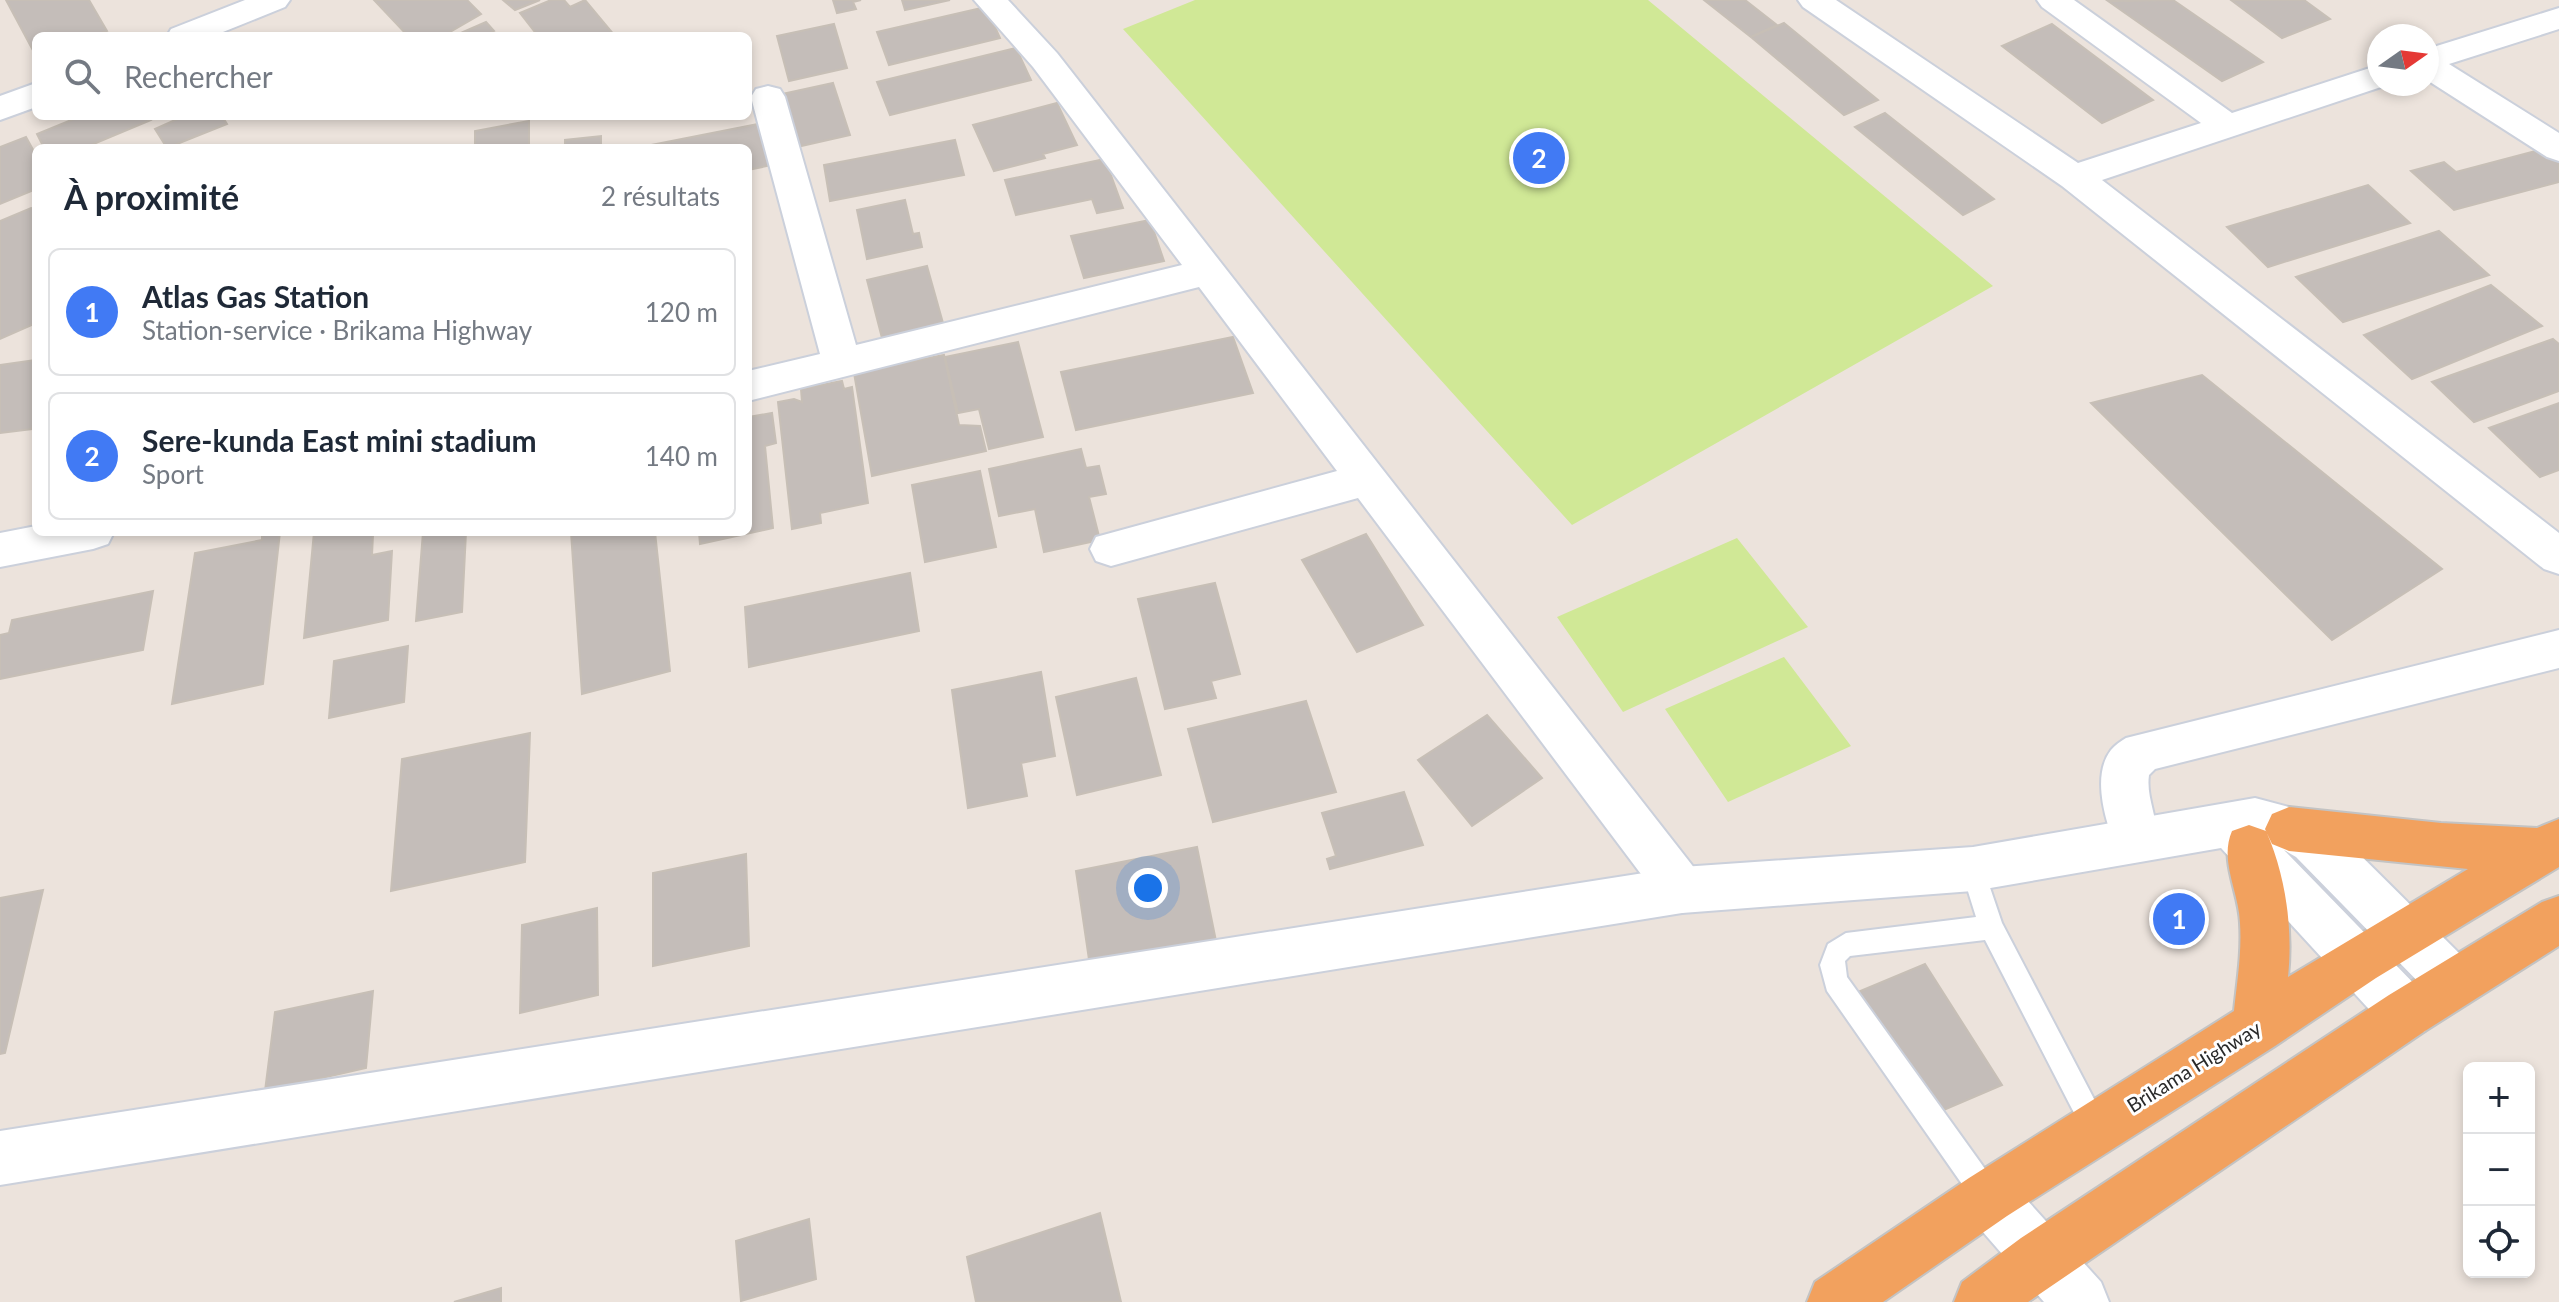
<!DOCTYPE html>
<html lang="fr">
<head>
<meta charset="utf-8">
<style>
  body { margin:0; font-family:Lato,sans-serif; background:#f2f2f3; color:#1f2937 }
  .controls { position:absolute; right:24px; bottom:24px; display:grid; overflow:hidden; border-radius:12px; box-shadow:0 4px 12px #0003 }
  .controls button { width:72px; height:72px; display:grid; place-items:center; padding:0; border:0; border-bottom:2px solid #e0e1e3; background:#fff; color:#1f2937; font:40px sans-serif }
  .compass { position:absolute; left:2367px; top:24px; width:72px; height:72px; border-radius:50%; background:#fff; box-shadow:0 4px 12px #0003; rotate:76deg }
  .you { position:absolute; left:1148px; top:888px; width:28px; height:28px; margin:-20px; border:6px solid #fff; border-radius:50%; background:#1a73e8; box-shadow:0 0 0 12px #1a73e833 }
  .badge { display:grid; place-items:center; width:52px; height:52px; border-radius:50%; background:#417af4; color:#fff; font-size:26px; font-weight:700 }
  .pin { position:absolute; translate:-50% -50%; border:4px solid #fff; box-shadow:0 2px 8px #0006 }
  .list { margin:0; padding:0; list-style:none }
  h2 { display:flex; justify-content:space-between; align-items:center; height:104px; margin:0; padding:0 32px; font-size:34px }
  h2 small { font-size:26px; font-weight:400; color:#747a83 }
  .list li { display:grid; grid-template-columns:52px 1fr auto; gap:24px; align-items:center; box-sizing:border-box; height:128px; margin:0 16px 16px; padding:0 16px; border:2px solid #e0e1e3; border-radius:12px }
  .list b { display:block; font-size:30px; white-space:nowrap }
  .list p { margin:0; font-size:26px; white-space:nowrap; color:#747a83 }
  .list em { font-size:26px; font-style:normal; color:#747a83 }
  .icon { flex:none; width:44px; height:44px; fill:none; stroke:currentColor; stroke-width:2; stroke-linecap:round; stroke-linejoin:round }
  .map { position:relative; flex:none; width:2559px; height:1302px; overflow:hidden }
  .search { position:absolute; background:#fff; box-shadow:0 4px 12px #0003; left:32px; top:32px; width:720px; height:88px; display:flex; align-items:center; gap:20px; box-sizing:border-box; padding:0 28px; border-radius:12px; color:#747a83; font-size:30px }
  .panel { position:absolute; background:#fff; box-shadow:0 4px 12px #0003; left:32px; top:144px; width:720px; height:392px; border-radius:12px }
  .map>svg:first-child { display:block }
</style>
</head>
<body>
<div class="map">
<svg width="2559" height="1302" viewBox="0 0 2559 1302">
  <rect width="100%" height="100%" fill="#ece3dc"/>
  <path fill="#d0e896" d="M1195,0H1648L1993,286L1572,525L1123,29Z
    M1737,538L1808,627L1623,712L1557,617Z
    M1784,657L1851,746L1728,802L1665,709Z"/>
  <path fill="#c4bdb9" stroke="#c7bfb6" stroke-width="2" d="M6,0H89L107,31L92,36H36V56Z
    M374,0H467L481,14L443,36H408Z
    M503,0H540L515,10Z
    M551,0H564L570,7L585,0L615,36H538L520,13Z
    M833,0H861L853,2L856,9L837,13Z
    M902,0H950L905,10Z
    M1704,0H1745L1777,25L1751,37Z
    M2173,0L2263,62L2222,81L2108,1Z
    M2231,0H2304L2330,19L2282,38Z
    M986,7L1000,38L889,65L877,32Z
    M486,22L494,31L483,36H454Z
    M1784,23L1878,100L1844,115L1751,37Z
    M834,24L847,68L789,81L777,36Z
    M2052,24L2153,100L2102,123L2002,46Z
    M1016,48L1031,80L890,115L877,82Z
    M833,83L850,135L788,149L773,96Z
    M1057,103L1077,145L1043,154L1045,158L994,171L973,125Z
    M1885,113L1994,199L1963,215L1855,127Z
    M81,116H149L151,120L84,148H44L37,134Z
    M184,116H222L227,124L167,148L155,129Z
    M529,121V148H475V131Z
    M773,121L781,163L748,170V148H636Z
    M601,136V148H565V140Z
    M26,137L36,155V189L0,204V147Z
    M955,140L964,175L830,201L824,165Z
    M2543,149L2559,162V182L2454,210L2411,171L2444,162L2456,172Z
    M1105,159L1123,208L1097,213L1092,199L1016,215L1005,180Z
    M2368,185L2410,223L2268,267L2227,227Z
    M905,200L913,234L919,233L922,247L867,259L857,210Z
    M31,208L36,210V323L0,339V221Z
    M1150,220L1164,261L1084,278L1071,236Z
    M2439,231L2489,275L2343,322L2296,277Z
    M927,266L943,323L882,338L867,280Z
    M2491,285L2542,326L2412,379L2364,335Z
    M1233,337L1253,393L1076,430L1061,372Z
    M2553,339L2559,344V391L2474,422L2432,382Z
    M1018,342L1043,437L989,449L979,409L958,413L945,357Z
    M944,355L959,425L980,426L986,451L872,476L854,373Z
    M36,360V416L32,429L0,433V365Z
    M2202,375L2442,569L2332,640L2091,403Z
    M842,381L844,389L852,387L868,503L820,513L821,523L792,529L778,402L794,399L802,402L801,389Z
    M2559,403V470L2540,477L2489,428Z
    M772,413L776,443L765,446L773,528L700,544L699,532H748V417Z
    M1081,449L1086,468L1099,466L1106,494L1089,497L1100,540L1044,552L1035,509L999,516L989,469Z
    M980,471L996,547L925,562L912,485Z
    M262,532H280L263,684L172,704L195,553L262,540Z
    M314,532H386L373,535L372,555L392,551L388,620L304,638Z
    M423,532H466L462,612L416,621Z
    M571,532H655L670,671L582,694Z
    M1366,534L1423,625L1357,652L1302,560Z
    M910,573L919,631L749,667L745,607Z
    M1215,583L1240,674L1211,681L1216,698L1165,709L1138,599Z
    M153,591L143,650L0,679V635L9,633L12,620Z
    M408,646L404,702L329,718L334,661Z
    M1041,672L1055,756L1021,763L1027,796L968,808L952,690Z
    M1136,678L1161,775L1077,795L1056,697Z
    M1306,701L1336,792L1213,822L1188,729Z
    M1487,715L1542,778L1472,826L1418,760Z
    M530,733L525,862L391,891L402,759Z
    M1404,792L1423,845L1330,869L1327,859L1336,856L1322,813Z
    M1197,847L1217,946L1091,973L1076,871Z
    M746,854L749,946L653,966V873Z
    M43,890L5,1053L0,1054V898Z
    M597,908L598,995L520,1013L522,925Z
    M1925,964L2002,1085L1932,1115L1858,992Z
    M373,991L366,1068L265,1091L275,1012Z
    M1100,1213L1121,1302H976L967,1257Z
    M809,1219L816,1279L741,1301L736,1241Z
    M501,1288V1302H454Z"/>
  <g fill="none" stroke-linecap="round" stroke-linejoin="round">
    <g stroke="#cbd0db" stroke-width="4">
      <path id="service" d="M1973,858L1981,861L2002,923L2105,1120L2109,1129L2105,1138L2096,1142L2087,1138L1985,940L1850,956L1845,961L1847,977L1998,1187L2002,1197L1998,1207L1988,1211L1978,1207L1827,991L1820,965L1828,944L1846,933L1976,917L1961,869L1965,861Z"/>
    </g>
    <g stroke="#cbd0db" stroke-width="4">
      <path id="minor" d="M974,0H1008L1057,53L1699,874L1706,890L1699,906L1682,913L1665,906L1358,498L1111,566L1096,561L1090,549L1096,537L1337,471L1199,287L748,401V371L820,354L751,97L756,89L768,86L780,89L785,97L856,345L1182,265L1033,67Z
        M1798,0H1836L2078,163L2201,123L2042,7L2037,0H2074L2232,113L2379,65V84H2390L2102,180L2559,533V574L2544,569L2062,186L1803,7Z
        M2559,8V29L2449,64L2559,133V161L2547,157L2427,80V49Z
        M36,526V532H114L108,544L93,549L0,567V533Z
        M2559,630V668L2155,769L2149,775C2145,803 2165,827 2153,855L2136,861L2119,855C2107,827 2090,777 2111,750C2115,745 2121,741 2126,738Z
        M1988,1170L2007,1178L2101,1282L2109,1302H2044L1969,1216L1961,1197L1969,1178Z"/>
    </g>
    <g stroke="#cbd0db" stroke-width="4">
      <path id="tertiary" d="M245,0H290L285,7L213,36H167L171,29Z
        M36,83V107L0,120V96Z
        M2255,798L2289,807L2330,825L2472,966L2479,983L2472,1000L2454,1008L2436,1000L2296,857L2284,850L2425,995L2432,1013L2425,1031L2407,1038L2389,1031L2221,848L1973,891L1682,913L0,1185V1131L1682,867L1973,847Z"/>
    </g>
    <g stroke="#c3c3c3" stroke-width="4">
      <path id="trunk" d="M2289,807L2441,823L2537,828L2559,819V867L2376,978L2275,1046L2007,1216L1883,1302H1807L1815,1282L1969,1178L2234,1011C2237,982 2242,953 2240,923C2239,892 2219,861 2232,831L2249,825L2266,831C2286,876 2293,929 2288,977L2468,869L2289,851L2272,844L2265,829L2272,814Z
        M2559,896V946L2425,1031L2028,1302H1954L1962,1282L2021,1238L2389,995L2542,902Z"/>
    </g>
    <use href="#service" fill="#fff" fill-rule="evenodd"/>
    <use href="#minor" fill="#fff" fill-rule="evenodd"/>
    <use href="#tertiary" fill="#fff" fill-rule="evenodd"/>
    <use href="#trunk" fill="#f2a15e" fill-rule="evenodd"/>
  </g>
  <g text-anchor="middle" stroke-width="6" stroke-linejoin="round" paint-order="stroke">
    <g font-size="20" fill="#2a2a2a" stroke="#fff">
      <text transform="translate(2194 1067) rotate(-32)" y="7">Brikama Highway</text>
    </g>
  </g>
</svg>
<div class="controls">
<button>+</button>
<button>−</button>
<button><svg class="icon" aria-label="locate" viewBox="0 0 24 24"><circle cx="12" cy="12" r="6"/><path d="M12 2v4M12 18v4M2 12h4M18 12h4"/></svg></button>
</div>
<svg class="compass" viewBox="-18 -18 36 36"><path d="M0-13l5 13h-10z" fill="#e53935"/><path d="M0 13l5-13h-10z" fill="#747a83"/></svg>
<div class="you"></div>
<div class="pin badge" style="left:2179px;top:919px">1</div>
<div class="pin badge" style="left:1539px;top:158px">2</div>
<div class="search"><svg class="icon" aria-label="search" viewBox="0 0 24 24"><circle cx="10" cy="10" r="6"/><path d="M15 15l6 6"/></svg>Rechercher</div>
<section class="panel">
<h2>À proximité<small>2 résultats</small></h2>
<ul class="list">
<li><span class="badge">1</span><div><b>Atlas Gas Station</b><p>Station-service · Brikama Highway</p></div><em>120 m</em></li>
<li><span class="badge">2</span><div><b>Sere-kunda East mini stadium</b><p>Sport</p></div><em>140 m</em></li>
</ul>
</section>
</div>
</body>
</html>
